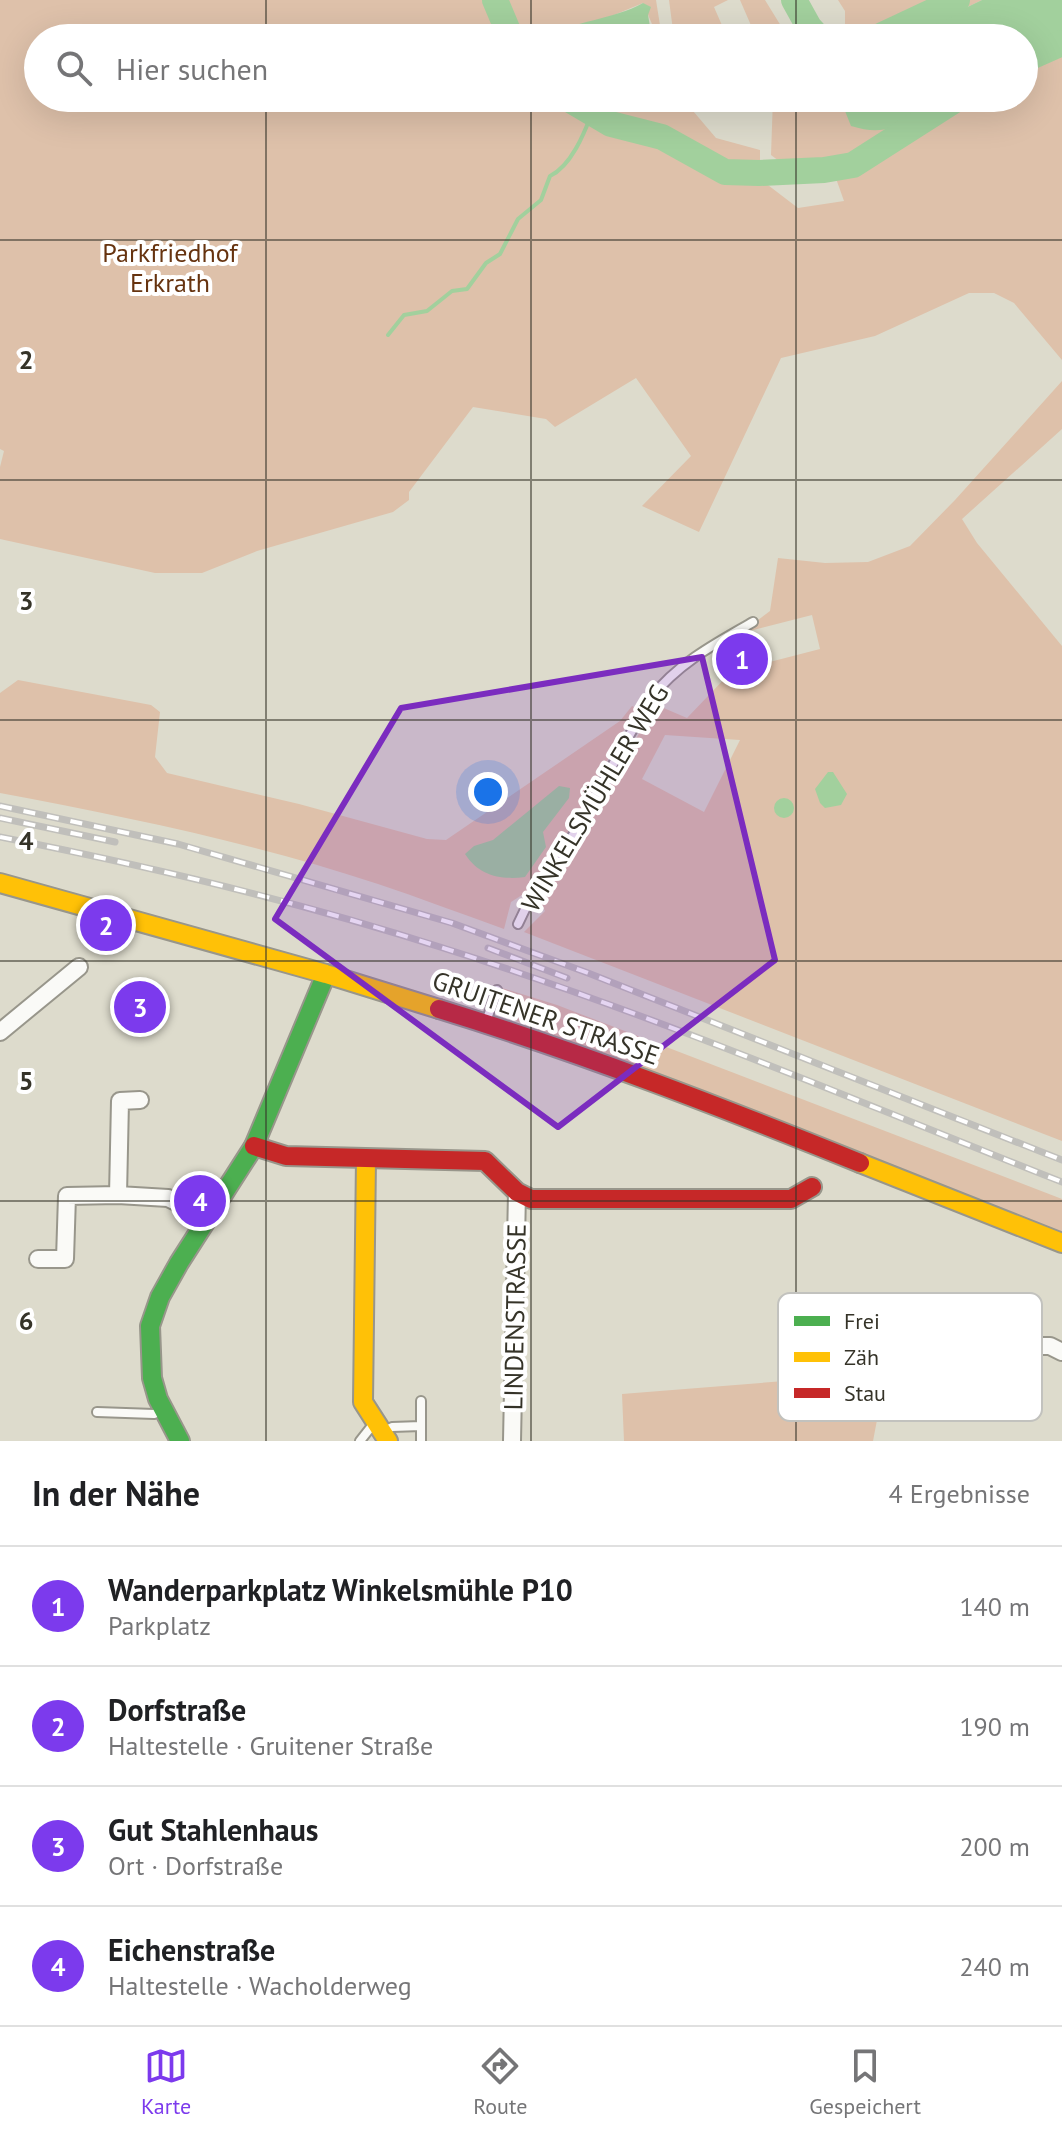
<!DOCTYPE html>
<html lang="de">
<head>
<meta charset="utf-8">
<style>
  body { margin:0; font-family:"PT Sans",sans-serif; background:#f6f6f6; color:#202124 }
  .you { position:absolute; left:488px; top:792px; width:28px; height:28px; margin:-20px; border:6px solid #fff; border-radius:50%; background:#1a73e8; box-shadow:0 0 0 12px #1a73e833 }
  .badge { display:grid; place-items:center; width:52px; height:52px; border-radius:50%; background:#7c3aed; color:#fff; font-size:26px; font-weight:700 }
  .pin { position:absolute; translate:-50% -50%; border:4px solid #fff; box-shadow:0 2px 8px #0006 }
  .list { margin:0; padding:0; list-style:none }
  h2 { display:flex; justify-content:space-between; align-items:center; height:104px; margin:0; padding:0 32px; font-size:34px }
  h2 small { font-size:26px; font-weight:400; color:#757577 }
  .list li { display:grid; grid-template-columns:52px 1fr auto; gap:24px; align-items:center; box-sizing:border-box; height:120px; padding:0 32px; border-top:2px solid #e0e0e0 }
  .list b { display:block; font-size:30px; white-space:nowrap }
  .list p { margin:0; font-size:26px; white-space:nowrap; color:#757577 }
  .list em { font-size:26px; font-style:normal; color:#757577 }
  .icon { flex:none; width:44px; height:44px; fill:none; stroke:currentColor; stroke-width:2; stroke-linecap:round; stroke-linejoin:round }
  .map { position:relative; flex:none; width:1062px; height:1441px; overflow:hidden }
  .search { position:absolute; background:#fff; box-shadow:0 8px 32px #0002; left:24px; right:24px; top:24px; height:88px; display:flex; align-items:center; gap:20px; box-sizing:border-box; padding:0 28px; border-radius:44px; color:#757577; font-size:30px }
  .sheet { height:584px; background:#fff }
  nav { display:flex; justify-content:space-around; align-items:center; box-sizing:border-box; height:112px; border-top:2px solid #e0e0e0; background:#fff; font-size:22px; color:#757577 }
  nav a { display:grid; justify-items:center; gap:4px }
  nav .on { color:#7c3aed }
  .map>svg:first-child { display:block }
</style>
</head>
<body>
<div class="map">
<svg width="1062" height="1441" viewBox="0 0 1062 1441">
  <rect width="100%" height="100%" fill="#dddbcc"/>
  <path fill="#dec1aa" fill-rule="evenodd" d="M0,0H656L662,38H652V24L643,3L597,22L562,29L546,38H38V98H682L716,138L760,150V179L798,208L844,201L833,170L779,176V161L771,155L773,98H848L845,111L889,131L942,98H1024V52L1062,32V360L1014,303L994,293H969L875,336L781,358L699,532L642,506L691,456L636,378L555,427L546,419L473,407L409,492V500L393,512L257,551L202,573H155L0,539V467L4,451L0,449Z
    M669,0H728L714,7L724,30L706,38H674Z
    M740,0H765L781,26L776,29L782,38H752L749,33L753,30Z
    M838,0H982L922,29L909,38H845V11Z
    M703,98H754L761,104L762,112Z
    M1062,381V429L962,519L977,543L1062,646V1141L524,932L545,911L540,902L567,863L651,712L659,706L687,718L731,672L820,649L812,615L741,633L770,611L778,558L825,563L868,562L910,546L955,500ZM665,735L740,740L704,812L642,779Z
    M18,680L151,705L160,712L155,757L167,773L299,804L427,839L446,840L620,721L632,706L636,708L578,815L536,886L511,902L504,929C462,914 420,898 378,884C255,843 127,817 0,793V693Z
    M502,988L557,1005L1062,1199V1234L493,1012Z
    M886,1373L873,1441H624L622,1394Z"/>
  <path fill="#a2d09d" d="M982,0H1062V32L1024,52V38H909L922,29Z
    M643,3L651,7L648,15L652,38H605L595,34L592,38H546C574,20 613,20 643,3Z
    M848,98H942C907,119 893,139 851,126L845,111Z
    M828,772H833L847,794L841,805L825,808L820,803L815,789Z
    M559,786L570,788L569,798L543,832L546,847L525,877C501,880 479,876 465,854L474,846L493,840Z
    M774 808a10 10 0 1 1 20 0a10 10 0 1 1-20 0Z"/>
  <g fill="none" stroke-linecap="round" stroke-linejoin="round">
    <path stroke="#a2d09d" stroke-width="4" d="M388,335L404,315L427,311L452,291L467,289L486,263L500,254L518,219L541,200L550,176C571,166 584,134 592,113"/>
    <path stroke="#a2d09d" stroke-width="26" d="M495,0L511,38
      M794,0L809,27L819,38
      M876,38L957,0
      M1024,60L1062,43
      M567,98L611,124L662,137L725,172L759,173L824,170L853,165L958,98"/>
    <g stroke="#98968b" stroke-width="12">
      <path id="lane" d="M518,924L529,901L556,865L650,699C677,664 714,644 753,622
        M486,1022L497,990
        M421,1401V1426
        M97,1412L154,1414L163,1410
        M386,1430L392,1427L421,1426V1441
        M360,1441L375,1422"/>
    </g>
    <g stroke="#98968b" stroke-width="20">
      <path id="street" d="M0,1032L79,967
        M118,1195L120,1101L140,1100
        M38,1259H65L67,1196L118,1195L168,1198L209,1218
        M972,1331L1004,1346H1050L1062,1352
        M512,1441L517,1192"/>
    </g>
    <g stroke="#98968b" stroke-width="22">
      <path id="fast" d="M180,1441L158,1399L152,1378L150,1326L160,1297L179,1263L254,1146L326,974"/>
    </g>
    <g stroke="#98968b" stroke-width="22">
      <path id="slow" d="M0,883L326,974L439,1009
        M366,1159L363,1402L388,1441
        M860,1163L1062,1243"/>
    </g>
    <g stroke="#98968b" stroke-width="22">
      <path id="jam" d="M439,1009C582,1053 721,1107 860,1163
        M254,1146L286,1156L485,1161L517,1192L531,1199H791L812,1187"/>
    </g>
    <use href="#lane" stroke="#fafaf7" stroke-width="8"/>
    <use href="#street" stroke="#fafaf7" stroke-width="16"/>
    <use href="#fast" stroke="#4caf50" stroke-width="18"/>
    <use href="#slow" stroke="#ffc107" stroke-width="18"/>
    <use href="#jam" stroke="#c62828" stroke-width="18"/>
    <g stroke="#c0bfbb" stroke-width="7">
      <path id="rail" d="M0,806L178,844L452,923L588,973L1062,1160
        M0,818L115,842
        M0,837C148,866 297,901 440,947C651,1013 856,1101 1062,1182
        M488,948L567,978"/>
    </g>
    <use href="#rail" stroke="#fff" stroke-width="4" stroke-dasharray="12" stroke-linecap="butt"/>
  </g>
  <path fill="#7b2cbf" fill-opacity="0.2" stroke="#7b2cbf" stroke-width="6" stroke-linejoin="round" d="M702,657L775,960L558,1127L275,919L401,708Z"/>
  <path fill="none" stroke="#353328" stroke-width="2" stroke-opacity="0.55" d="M266,0V38M531,0V38M796,0V38M266,98V1441M531,98V1441M796,98V1441M0,240H1062M0,480H1062M0,720H1062M0,961H1062M0,1201H1062"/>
  <g text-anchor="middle" stroke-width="8" stroke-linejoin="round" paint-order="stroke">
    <g font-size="26" fill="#66330f" stroke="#fff">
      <text x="170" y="262">Parkfriedhof<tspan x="170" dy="30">Erkrath</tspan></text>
    </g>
    <g font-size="26" fill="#353328" stroke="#fff">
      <text transform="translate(595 798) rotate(-59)" y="9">WINKELSMÜHLER WEG</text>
      <text transform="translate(546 1018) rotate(19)" y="9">GRUITENER STRASSE</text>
      <text transform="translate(515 1317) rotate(-89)" y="9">LINDENSTRASSE</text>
    </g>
  </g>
  <rect x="778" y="1293" width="264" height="128" rx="12" fill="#fff" stroke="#c2c2be" stroke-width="2"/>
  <rect x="794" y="1316" width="36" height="10" fill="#4caf50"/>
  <rect x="794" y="1352" width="36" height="10" fill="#ffc107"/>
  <rect x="794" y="1388" width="36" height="10" fill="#c62828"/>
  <g font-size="22" fill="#353328">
    <text x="844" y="1329">Frei</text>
    <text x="844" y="1365">Zäh</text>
    <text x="844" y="1401">Stau</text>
  </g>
  <g font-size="26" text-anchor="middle" font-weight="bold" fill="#353328" stroke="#fff" stroke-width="8" stroke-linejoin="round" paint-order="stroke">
    <text x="26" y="369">2</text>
    <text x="26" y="610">3</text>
    <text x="26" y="850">4</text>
    <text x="26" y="1090">5</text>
    <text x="26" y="1330">6</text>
  </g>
</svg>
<div class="you"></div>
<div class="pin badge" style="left:742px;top:659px">1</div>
<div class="pin badge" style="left:106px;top:925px">2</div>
<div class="pin badge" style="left:140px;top:1007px">3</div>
<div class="pin badge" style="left:200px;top:1201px">4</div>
<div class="search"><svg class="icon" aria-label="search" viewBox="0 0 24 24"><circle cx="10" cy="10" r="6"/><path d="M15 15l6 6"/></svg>Hier suchen</div>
</div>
<section class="sheet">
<h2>In der Nähe<small>4 Ergebnisse</small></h2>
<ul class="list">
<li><span class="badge">1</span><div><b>Wanderparkplatz Winkelsmühle P10</b><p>Parkplatz</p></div><em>140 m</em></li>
<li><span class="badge">2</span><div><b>Dorfstraße</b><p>Haltestelle · Gruitener Straße</p></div><em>190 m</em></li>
<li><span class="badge">3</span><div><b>Gut Stahlenhaus</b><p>Ort · Dorfstraße</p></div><em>200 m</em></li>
<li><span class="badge">4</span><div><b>Eichenstraße</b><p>Haltestelle · Wacholderweg</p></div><em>240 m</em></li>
</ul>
</section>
<nav>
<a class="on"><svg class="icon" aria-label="map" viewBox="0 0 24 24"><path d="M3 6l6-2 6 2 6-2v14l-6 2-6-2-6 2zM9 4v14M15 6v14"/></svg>Karte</a>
<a><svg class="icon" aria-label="directions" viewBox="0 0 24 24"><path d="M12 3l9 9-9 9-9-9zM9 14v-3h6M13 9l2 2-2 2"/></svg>Route</a>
<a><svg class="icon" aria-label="saved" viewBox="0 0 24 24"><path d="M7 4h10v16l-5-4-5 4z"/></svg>Gespeichert</a>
</nav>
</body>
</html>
